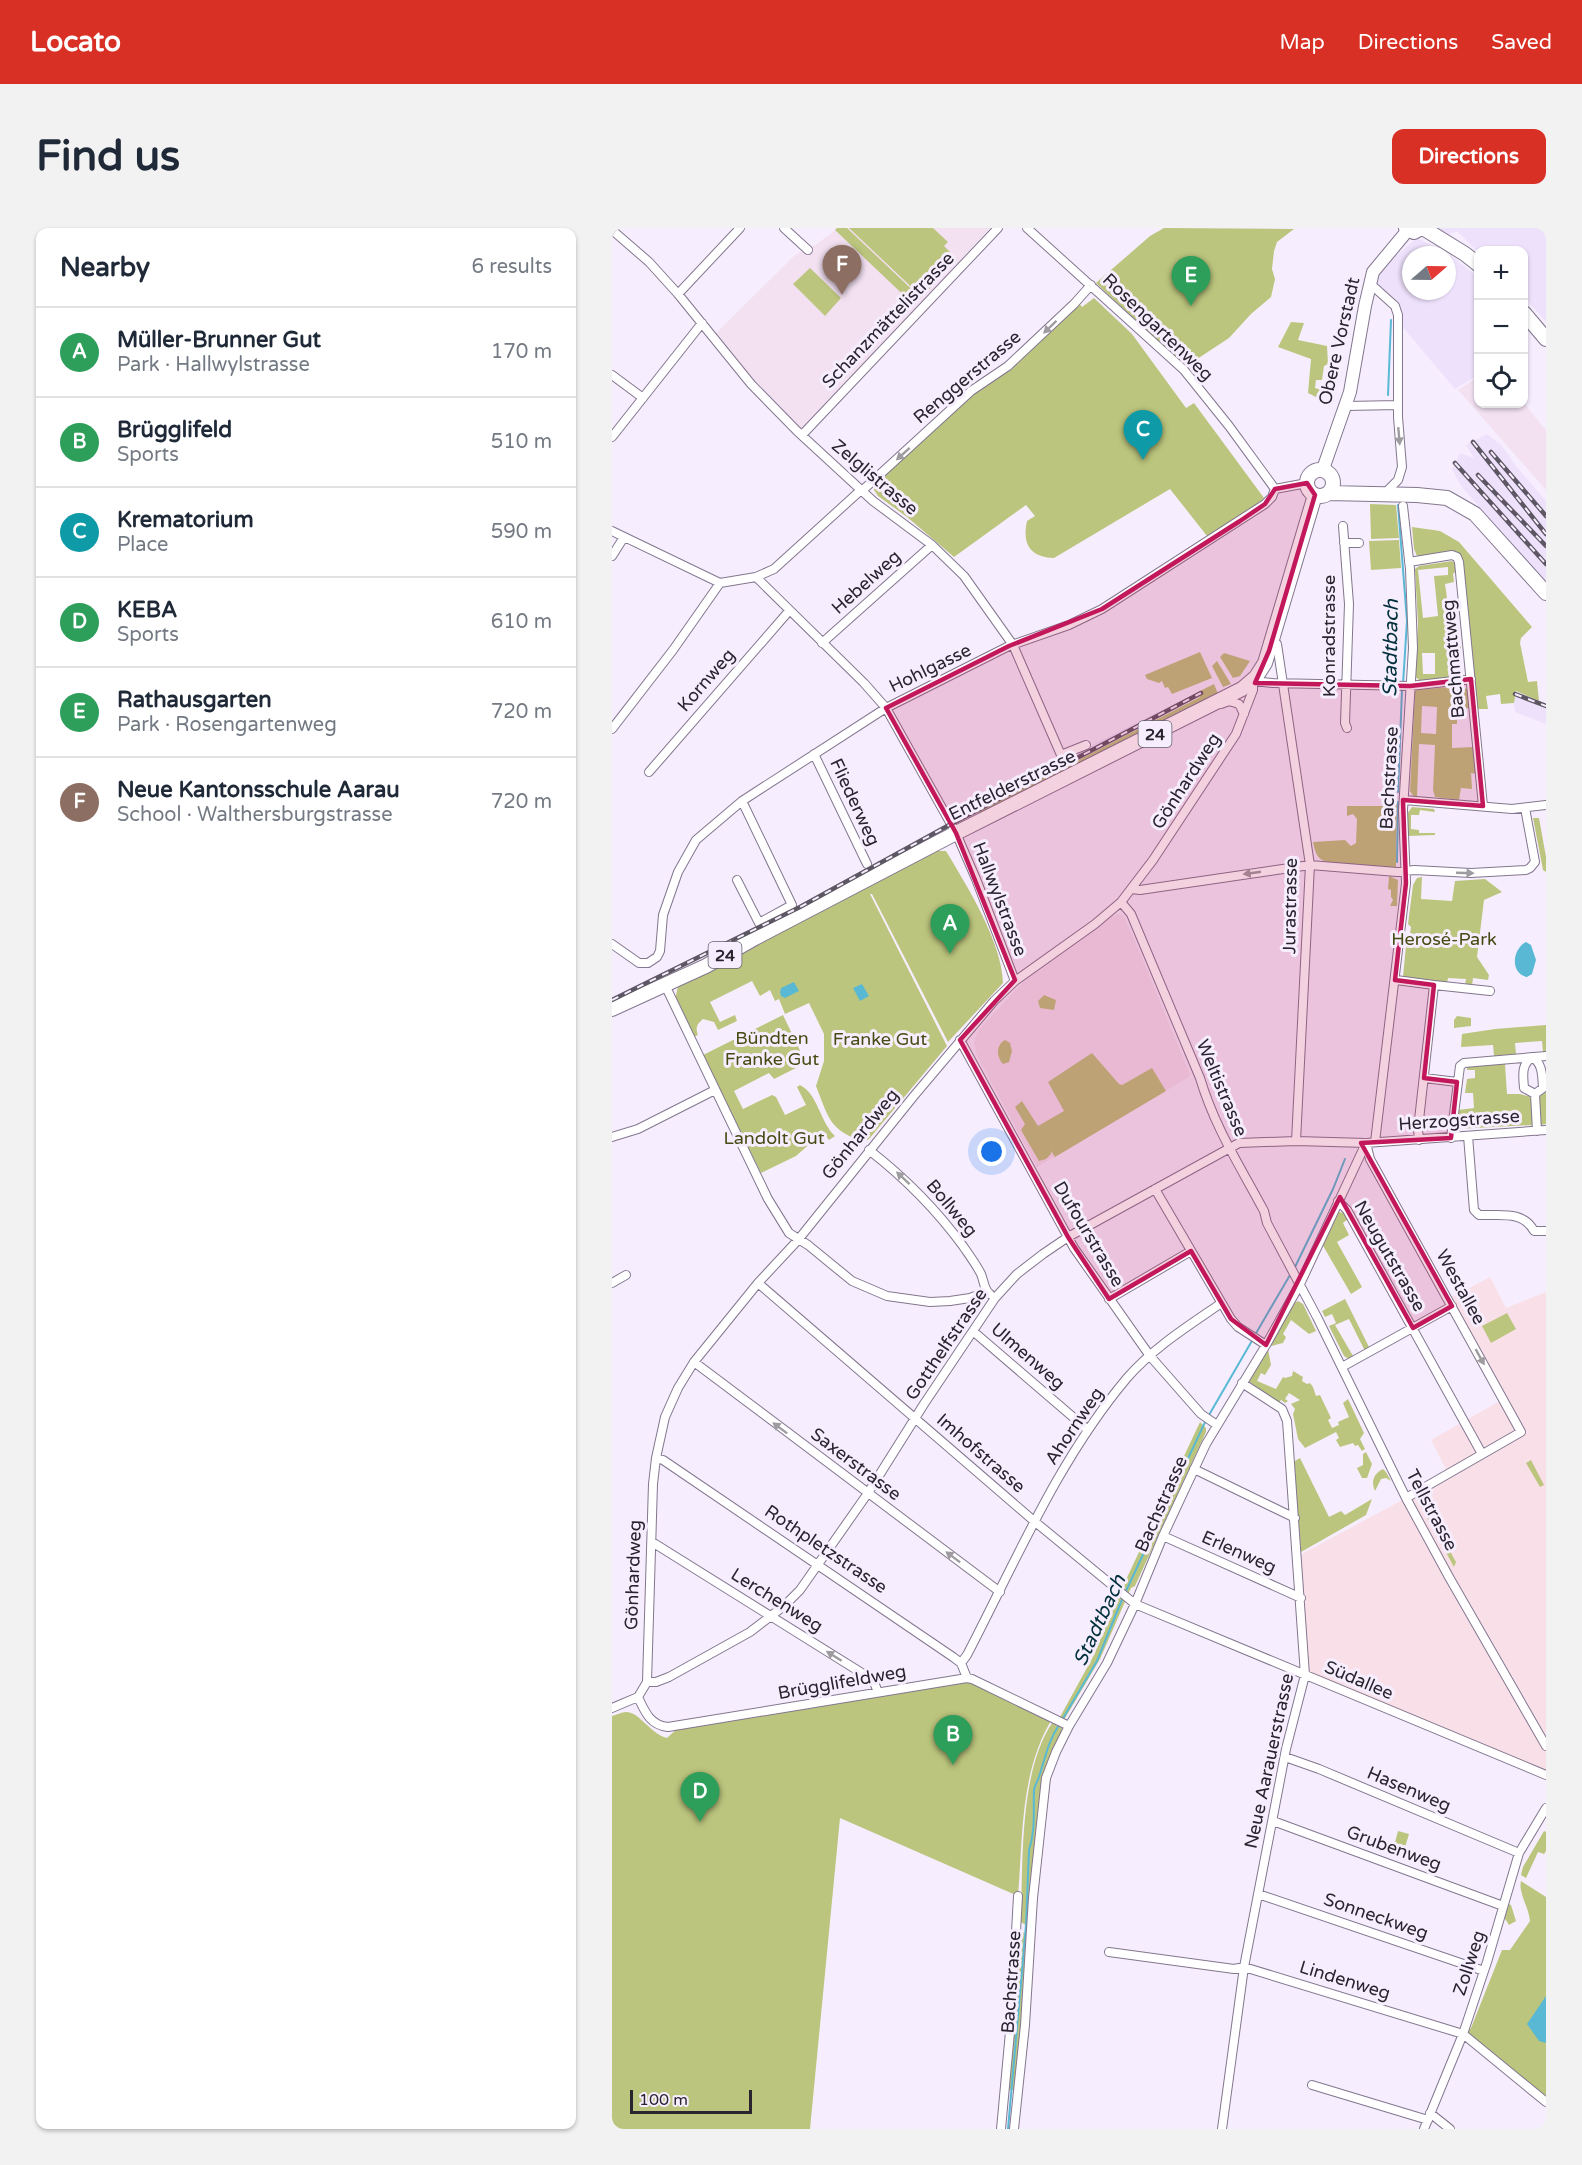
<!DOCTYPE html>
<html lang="en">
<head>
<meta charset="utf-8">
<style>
  body { margin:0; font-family:"Varela Round",sans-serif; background:#f2f2f3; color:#1f2937 }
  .controls { position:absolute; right:18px; top:18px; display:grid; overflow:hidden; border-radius:12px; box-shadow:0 2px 4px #0004 }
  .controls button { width:54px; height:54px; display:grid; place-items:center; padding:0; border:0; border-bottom:2px solid #e0e1e3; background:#fff; color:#1f2937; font:30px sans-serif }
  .compass { position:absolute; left:790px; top:18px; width:54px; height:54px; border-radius:50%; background:#fff; box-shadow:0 2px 4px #0004; rotate:70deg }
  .scale { position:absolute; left:18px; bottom:15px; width:122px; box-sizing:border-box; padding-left:6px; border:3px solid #29242e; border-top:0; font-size:16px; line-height:21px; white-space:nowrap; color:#29242e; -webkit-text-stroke:4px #f6eefe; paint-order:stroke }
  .you { position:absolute; left:380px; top:924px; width:21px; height:21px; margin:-15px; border:4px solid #fff; border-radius:50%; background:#1a73e8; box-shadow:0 0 0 9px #1a73e833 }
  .badge { display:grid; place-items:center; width:39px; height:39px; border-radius:50%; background:#d93025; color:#fff; font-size:20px; font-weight:700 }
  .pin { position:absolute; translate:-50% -50px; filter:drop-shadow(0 2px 3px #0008) }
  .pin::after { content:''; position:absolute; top:32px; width:21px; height:18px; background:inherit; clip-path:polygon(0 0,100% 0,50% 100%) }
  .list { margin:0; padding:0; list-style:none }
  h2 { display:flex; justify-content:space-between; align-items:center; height:78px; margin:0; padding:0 24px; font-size:26px }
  h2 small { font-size:20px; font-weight:400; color:#747a83 }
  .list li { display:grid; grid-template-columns:39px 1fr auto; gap:18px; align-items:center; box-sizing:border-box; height:90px; padding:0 24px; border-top:2px solid #e0e1e3 }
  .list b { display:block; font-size:22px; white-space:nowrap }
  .list p { margin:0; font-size:20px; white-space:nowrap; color:#747a83 }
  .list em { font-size:20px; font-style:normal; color:#747a83 }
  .icon { flex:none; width:33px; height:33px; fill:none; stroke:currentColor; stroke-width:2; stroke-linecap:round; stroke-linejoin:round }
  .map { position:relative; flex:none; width:934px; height:1901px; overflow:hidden; border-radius:12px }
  header { display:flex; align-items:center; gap:36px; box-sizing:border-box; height:84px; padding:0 30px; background:#d93025; color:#fff }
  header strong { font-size:28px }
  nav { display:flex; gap:33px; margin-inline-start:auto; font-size:21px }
  .intro { display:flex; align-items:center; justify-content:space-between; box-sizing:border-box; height:144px; padding:0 36px }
  h1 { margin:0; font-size:42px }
  .button { padding:15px 27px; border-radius:12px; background:#d93025; color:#fff; font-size:21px; font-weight:700 }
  main { display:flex; gap:36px; padding:0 36px }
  aside { flex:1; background:#fff; border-radius:12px; box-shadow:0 2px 4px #0004 }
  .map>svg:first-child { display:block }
</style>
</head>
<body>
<header>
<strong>Locato</strong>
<nav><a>Map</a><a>Directions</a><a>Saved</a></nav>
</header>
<div class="intro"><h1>Find us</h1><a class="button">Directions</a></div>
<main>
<aside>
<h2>Nearby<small>6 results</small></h2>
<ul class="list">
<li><span class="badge" style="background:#2e9e5b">A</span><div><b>Müller-Brunner Gut</b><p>Park · Hallwylstrasse</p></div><em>170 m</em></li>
<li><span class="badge" style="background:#2e9e5b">B</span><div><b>Brügglifeld</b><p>Sports</p></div><em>510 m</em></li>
<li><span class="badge" style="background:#0f9aa8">C</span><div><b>Krematorium</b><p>Place</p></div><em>590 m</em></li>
<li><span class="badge" style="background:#2e9e5b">D</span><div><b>KEBA</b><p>Sports</p></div><em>610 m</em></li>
<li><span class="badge" style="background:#2e9e5b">E</span><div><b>Rathausgarten</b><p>Park · Rosengartenweg</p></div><em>720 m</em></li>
<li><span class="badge" style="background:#8d6e63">F</span><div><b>Neue Kantonsschule Aarau</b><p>School · Walthersburgstrasse</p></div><em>720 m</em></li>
</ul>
</aside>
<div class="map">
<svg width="934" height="1901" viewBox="0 0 934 1901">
  <rect width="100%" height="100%" fill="#f6eefe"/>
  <path fill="#eee1fc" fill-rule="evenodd" d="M826,0H934V94L912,69V22L866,24L845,3L835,7Z
    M805,10L838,27L867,50L866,147L843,161L789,97L774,69L762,53L779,32ZM799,27H835V63H799Z
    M875,206L890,218L904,238L934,273V355L849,258L840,241L848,225L862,230L854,217Z
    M904,463L934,476V496L903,484L901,470Z
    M586,464L588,469L366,584L363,581L492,511Z
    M307,611L310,615L249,649L0,773V769L190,676Z"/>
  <path fill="#f3e1f2" d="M226,0H378L189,205L141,155L103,106L183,27L205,16Z
    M866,149L867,176L912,175L933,201L934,200V262L846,162Z
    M507,686L512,689L520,706L578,846L577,849L425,939L365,828L362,815L364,808L368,800L414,751L501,688Z"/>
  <path fill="#f9e0e8" d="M878,1049L894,1080L934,1064V1547L693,1447L686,1328L794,1270L836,1245L819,1212L891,1171L836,1071Z"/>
  <path fill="#bcc57d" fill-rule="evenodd" d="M225,0H235L309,70L302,77L223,2Z
    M237,0H321L336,14L332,18L345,31L310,69Z
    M552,0L682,1L665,14L662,23L660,41L663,51L659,69L639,86L617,110L573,139L484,55L538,8Z
    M198,40L229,70L213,88L181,56Z
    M482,70L520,106L574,180L582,175L652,270L628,290L595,308L558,261L442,330C418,329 410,316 415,293L423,288L414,277L342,329L295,289L266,268L262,262L263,255L306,214L367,161L399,142L467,75L470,79Z
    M679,94L692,95L686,112L715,118L716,136L712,138L710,152H704L703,160L713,163L710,172L696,165L699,131L666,119Z
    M758,276L784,277L787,310L759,311Z
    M800,299L828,303L847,314L920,399L909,410L908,415L916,454L925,453L927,473L904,463L902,475L889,476L888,466L874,468L876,481H864L851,331L844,323L805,328L802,321Z
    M787,312L789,340L759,342L757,313Z
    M840,333L843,335L844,343L841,346L842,354L833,356L836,377L832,378L833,389L844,388L847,403L838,404L840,419L849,418V432L837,433L838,446L847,447L808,453L803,448L806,396L803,341L807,338ZM836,339V347L822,348L826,388L811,390L806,342ZM810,425H823V446H811Z
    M588,424L600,450L560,466L556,459L553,460L550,453L547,455L535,451L533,447Z
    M612,425L638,433L628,448L621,450L608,429Z
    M605,433L619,456L611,459L600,438Z
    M602,456L607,468L367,586L366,584L588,469L586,464Z
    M848,458L857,462L859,480L845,481V496H840V520L862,519L865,546L859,545L860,561L849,560L847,572L823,569L821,562L823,517L807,516L805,569H802L798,563L803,462ZM810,478L825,479L824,506L809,505Z
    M785,575L784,639L779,640L716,634C705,632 703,624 701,614L733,612L739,618L744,615L745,591L741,586L735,588V578H773Z
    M800,579L822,581L823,584L808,582L807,587H799V601L807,602V605H823V607L796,608L795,586Z
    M921,590H927L934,629V644L931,642Z
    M326,623H334C355,658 390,714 391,755L336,814L260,666H258L335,818L257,911L251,914C217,901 217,891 204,858L212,833V806L197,775L173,786L167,771L163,773L158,762L148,768L140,753L98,774L108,794L123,787L125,793L106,802L102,794L91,791C85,796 83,799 86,807L81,809L63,772L66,758L132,721Z
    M777,648L786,652L785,678H778L781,672L779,669V662L776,661Z
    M810,649L809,671L840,673L843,653L873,651L890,664L872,672L865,729L877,747L876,752L861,750L860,758L853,757L854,751L836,750L835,755L791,749L795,707L798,706L799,699L796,696L801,657L805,650Z
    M432,767L444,772L442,782L428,780L426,773Z
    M171,787L194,835L162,851L157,845L122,863L131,881L160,867L164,869L173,887L194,877L185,859L188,857C206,866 208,894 223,908L217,912L211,904L184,928L149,945L91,827Z
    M845,788L859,790V798L842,800V792Z
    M934,797V824H931L930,813L903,815L904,826L882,828L881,817L849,819L850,806L883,801Z
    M393,812L398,815L400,823L397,834L391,836C384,829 384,817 393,812Z
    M480,825L507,856L510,857L540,840L554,863L443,929L439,923V926L434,931L427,933L409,902L413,896L403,879L410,873L426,898L452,883L436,854Z
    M893,836L895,866H908L919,869L921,897L844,901L846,882L862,880L861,865H853L855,851L863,850V842H855V837Z
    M934,864V896L929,897L926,869Z
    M727,984L733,985L736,991L731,995L737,1007L725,1014L750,1059L739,1066L710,1016Z
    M733,1071L758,1121L753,1123L737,1091L723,1097L741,1128L737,1131L732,1128L717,1098L724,1095L720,1086L713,1089L710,1083Z
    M686,1073L691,1076L704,1103L697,1106L679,1092L671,1106L674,1109L671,1115L659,1118L681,1076Z
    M895,1085L904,1101L879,1115L870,1098Z
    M656,1121L659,1137L653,1147L649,1145L645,1153L664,1161L671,1149L673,1150L680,1148L681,1143L691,1149L690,1153L695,1156L698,1155L701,1159L704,1168L708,1167L719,1190L716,1192L720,1200L727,1197L726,1194L737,1189L731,1175L736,1171L752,1205L748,1211L753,1221L750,1223L746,1217L743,1218L741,1215L728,1219L724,1212L727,1210L724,1204L693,1220L686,1211L681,1186L683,1181L679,1176L688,1172L677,1165L673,1171L676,1173L673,1175L669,1172L666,1175L638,1154V1151Z
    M588,1194L594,1200V1204L523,1358L519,1360L488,1431L452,1492L448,1489L482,1427L504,1373Z
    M754,1224L760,1236L755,1250H750L745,1240L751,1237V1226Z
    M688,1230L717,1289L729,1283L733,1287L760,1271L754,1287L689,1324L682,1237L683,1233Z
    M919,1232L932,1257L928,1259L914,1235Z
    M771,1241L774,1244L779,1253L774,1250L769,1251L763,1263C759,1254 761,1246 771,1241Z
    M809,1271L844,1334L842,1339L808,1277L807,1275Z
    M355,1450L440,1491C408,1544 411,1608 406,1668L228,1590L198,1901H0V1488C4,1487 10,1484 14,1484C28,1484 37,1505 55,1510L68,1498Z
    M440,1495L450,1500V1504L440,1525L417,1696L415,1698L409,1694C411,1634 407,1545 440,1495Z
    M786,1603L797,1606L791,1626L781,1622Z
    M932,1603L934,1604V1623L932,1626L926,1624L914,1650L909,1647L911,1639Z
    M909,1653L934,1669V1874L851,1806L859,1800L890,1722H898L918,1693C917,1680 906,1664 909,1653Z
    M897,1676L899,1677L904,1693L897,1697L892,1689Z
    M410,1704L417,1707L403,1862H396L407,1705Z"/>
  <path fill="#59b9d4" d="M914,714L919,717L924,732L920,746L915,749C898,746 900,721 914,714Z
    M182,754L187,763L173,770L169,768L168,764L169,760Z
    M250,756L257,768L248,773L241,760Z
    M934,1768V1815L927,1813L915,1796Z"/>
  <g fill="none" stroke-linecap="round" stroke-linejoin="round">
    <path stroke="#59b9d4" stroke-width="2" d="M776,167L779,92
      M786,277L795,393L791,456
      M786,564L790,462
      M785,634L786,574
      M683,1039L721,961L733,931
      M643,1107L678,1047
      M597,1187L641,1111
      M514,1363L594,1192
      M450,1492L485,1433L511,1369
      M396,1901L414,1697L417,1622C424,1602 421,1582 422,1562C423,1557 425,1554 427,1549C433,1531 436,1513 447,1497"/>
    <g stroke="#83768f" stroke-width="10">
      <path id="minor" d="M172,0L196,22
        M415,0L572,142L617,198L663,261
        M0,2L37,34L66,66L139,156L185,203L261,273L320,317L352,348L401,417L449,527L474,517
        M763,60L783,78L786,87V189L790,239L786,252L771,267
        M66,66L128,0
        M0,147L31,170
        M734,178L786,177
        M190,207L386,0
        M0,209L90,95
        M663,261L695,255
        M731,298L737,376L733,495L735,500
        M0,303L108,355L144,349L162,341L249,262L253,260L359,163L396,138L462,76L479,57
        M732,315H747
        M0,328L12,309
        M797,334L840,327L845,329L847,334L871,578
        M144,349L252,455L274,480L344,605L364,651L403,753
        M660,414L665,416L698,637L684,913
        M210,415L320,317
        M609,476L617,473L627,476L632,486
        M0,501L61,422L108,355
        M202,526L255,636
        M37,544L177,383
        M792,572L900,581L934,577
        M125,652L147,695L180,677L130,573
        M519,661L528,662L698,637L785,644L802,642L859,645L914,642L918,640L923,634L913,580
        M509,674L519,686L588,850C603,900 628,938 652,983L655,995L705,1089L794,1270L837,1349L934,1518
        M0,716L27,735H36L45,729L48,723L51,687L66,644L84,612L130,573L274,480L397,418L457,397L490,381L653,276L660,269L663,261
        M784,752L822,757L806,901L807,912
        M53,757L156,971L177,1005L196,1017L240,1053L275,1068L318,1074L338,1073L358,1070L374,1064
        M822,757L878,763
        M348,812L462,1020L538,1128L589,1186L605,1197
        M812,850L845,854
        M923,866L912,860C911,846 909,838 920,829C931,836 930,847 931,860L923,866L925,903
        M856,908L862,982L867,987C887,988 911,982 922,1003H934
        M0,909L26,901L103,862
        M839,910L848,838L852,835L934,828
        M763,914L794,655L791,582L801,420L798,341L791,278
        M754,915L758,931L909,1204L794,1270
        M257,922C293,950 324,981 351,1018C357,1027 364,1036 369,1046C372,1053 372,1062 378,1066
        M543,961L619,1091L626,1099L654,1117
        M726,973L735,982L870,1226
        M0,1055L14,1047
        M146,1055L422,1293L523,1376L934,1547
        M497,1071L579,1023
        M362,1104L476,1202
        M82,1134L388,1364
        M730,1139L840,1078
        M44,1230L51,1232L341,1429L349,1435L355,1450
        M582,1241L683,1290
        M551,1308L689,1370
        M40,1314L261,1452L266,1464
        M349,1435L355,1427C404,1333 446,1232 515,1150C541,1120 576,1098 608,1076
        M35,1454H44L57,1449L138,1404L172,1378L188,1362L256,1265L312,1176L383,1070L405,1046L431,1026L456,1009L627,915L684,913L754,915L934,902
        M26,1469C33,1484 38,1497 56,1499L355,1450L360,1451L457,1498
        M0,1480L26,1469L35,1454L41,1256L44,1230L53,1189L66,1160L82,1134L146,1055L186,1012L301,869L382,773L403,753L483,696L509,674L541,632L624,506L641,462V453L661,455L798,458L859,451
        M673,1529L707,1541L907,1625
        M661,1593L891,1678
        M646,1666L872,1743
        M497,1724L622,1741L632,1739L851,1806L934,1874
        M700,1857L816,1892
        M818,1885L838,1901
        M389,1901L399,1793L406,1668
        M402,1901L413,1797L421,1670L434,1550L444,1524L457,1498L495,1435L523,1376L551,1308L594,1216L654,1117L688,1056L754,915
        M610,1901L632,1739L674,1521L693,1447L675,1193L670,1181L630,1155
        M812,1901L851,1806L875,1734L907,1625L934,1580"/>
    </g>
    <g stroke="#83768f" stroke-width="14">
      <path id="secondary" d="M711,241L738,164L753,78L761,44L796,2"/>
    </g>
    <g stroke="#83768f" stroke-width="16">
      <path id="primary" d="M794,0L802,4L809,0
        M811,0L853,26L867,37
        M912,85L934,111
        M695 255a13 13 0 1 1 26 0a13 13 0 1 1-26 0Z
        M717,265L805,267L835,270L863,286L934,365
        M0,781L94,738L143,710L344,605L630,461L644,449L653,435L703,267"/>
    </g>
    <use href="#minor" stroke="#fff" stroke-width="8"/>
    <use href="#secondary" stroke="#fff" stroke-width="12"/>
    <use href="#primary" stroke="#fff" stroke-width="14"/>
    <g stroke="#5d5763" stroke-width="4.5">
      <path id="rail" d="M861,214L934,306
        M879,224L934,288
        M843,235L934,336
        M866,247L934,318
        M903,466L934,478
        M0,772L188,679L339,596L589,465"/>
    </g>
    <use href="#rail" stroke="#f6eefe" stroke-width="2" stroke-dasharray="7" stroke-linecap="butt"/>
  </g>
  <defs><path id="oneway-solid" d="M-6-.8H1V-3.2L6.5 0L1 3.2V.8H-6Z" transform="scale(1.5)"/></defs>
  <g fill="#9f9ca1">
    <use href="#oneway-solid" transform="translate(438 99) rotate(136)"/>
    <use href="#oneway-solid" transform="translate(787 208) rotate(85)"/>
    <use href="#oneway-solid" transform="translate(291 226) rotate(138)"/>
    <use href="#oneway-solid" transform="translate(640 645) rotate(172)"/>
    <use href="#oneway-solid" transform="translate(853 645) rotate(2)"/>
    <use href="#oneway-solid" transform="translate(291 950) rotate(-137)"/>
    <use href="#oneway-solid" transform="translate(868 1129) rotate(61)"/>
    <use href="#oneway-solid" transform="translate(168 1200) rotate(-143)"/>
    <use href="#oneway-solid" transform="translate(341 1329) rotate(-143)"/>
    <use href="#oneway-solid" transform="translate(222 1428) rotate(-148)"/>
  </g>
  <path fill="#c2185b" fill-opacity="0.2" stroke="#c2185b" stroke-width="4.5" stroke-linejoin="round" d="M695,255L703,267L657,423L643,455L798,458L859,451L871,578L791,572L794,655L783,752L822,757L812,850L845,854L839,910L749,915L840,1078L801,1100L728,969L654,1117L619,1091L579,1023L497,1071L456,1009L348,812L403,752L344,605L274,480L397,418L490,381L628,293L653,276L663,261Z"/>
  <g text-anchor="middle" stroke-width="6" stroke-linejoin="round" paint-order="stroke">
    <g fill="#f6eefe" stroke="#66616c" stroke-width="1.5">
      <rect x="526.5" y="493" width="33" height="26" rx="4.5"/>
      <rect x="96.5" y="714" width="33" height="26" rx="4.5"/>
    </g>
    <g font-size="16" font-weight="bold" fill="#29242e">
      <text x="543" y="512">24</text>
      <text x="113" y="733">24</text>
    </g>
    <g font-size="18" fill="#29242e" stroke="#f6eefe">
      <text transform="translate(276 92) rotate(-46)" y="6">Schanzmättelistrasse</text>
      <text transform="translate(546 99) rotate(44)" y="6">Rosengartenweg</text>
      <text transform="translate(727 113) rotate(-77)" y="6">Obere Vorstadt</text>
      <text transform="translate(355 149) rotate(-40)" y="6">Renggerstrasse</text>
      <text transform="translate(263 249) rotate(40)" y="6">Zelglistrasse</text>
      <text transform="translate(254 354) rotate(-42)" y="6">Hebelweg</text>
      <text transform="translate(717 408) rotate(-90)" y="6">Konradstrasse</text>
      <text transform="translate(841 431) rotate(-95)" y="6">Bachmattweg</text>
      <text transform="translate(318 440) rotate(-26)" y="6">Hohlgasse</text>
      <text transform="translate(94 452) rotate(-49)" y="6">Kornweg</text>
      <text transform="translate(777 550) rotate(-87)" y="6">Bachstrasse</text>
      <text transform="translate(574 553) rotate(-57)" y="6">Gönhardweg</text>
      <text transform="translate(400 557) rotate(-26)" y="6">Entfelderstrasse</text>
      <text transform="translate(243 574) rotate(65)" y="6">Fliederweg</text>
      <text transform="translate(388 671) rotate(69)" y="6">Hallwylstrasse</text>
      <text transform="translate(678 678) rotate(-89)" y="6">Jurastrasse</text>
      <text transform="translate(610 860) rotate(67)" y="6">Weltistrasse</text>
      <text transform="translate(847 892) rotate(-4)" y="6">Herzogstrasse</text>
      <text transform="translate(248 906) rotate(-51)" y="6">Gönhardweg</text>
      <text transform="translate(340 980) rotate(50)" y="6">Bollweg</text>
      <text transform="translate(477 1006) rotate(59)" y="6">Dufourstrasse</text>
      <text transform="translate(778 1028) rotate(60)" y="6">Neugutstrasse</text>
      <text transform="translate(849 1059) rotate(61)" y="6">Westallee</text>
      <text transform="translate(334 1116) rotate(-56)" y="6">Gotthelfstrasse</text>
      <text transform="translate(416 1128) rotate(41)" y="6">Ulmenweg</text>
      <text transform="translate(462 1198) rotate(-56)" y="6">Ahornweg</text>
      <text transform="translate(369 1225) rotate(41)" y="6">Imhofstrasse</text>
      <text transform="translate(244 1236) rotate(37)" y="6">Saxerstrasse</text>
      <text transform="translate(549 1276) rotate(-66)" y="6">Bachstrasse</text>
      <text transform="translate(820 1282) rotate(62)" y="6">Tellstrasse</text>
      <text transform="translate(214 1321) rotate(34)" y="6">Rothpletzstrasse</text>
      <text transform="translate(627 1324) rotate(24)" y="6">Erlenweg</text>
      <text transform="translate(21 1347) rotate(-88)" y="6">Gönhardweg</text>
      <text transform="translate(165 1372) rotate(32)" y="6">Lerchenweg</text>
      <text transform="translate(747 1452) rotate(23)" y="6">Südallee</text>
      <text transform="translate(230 1454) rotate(-10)" y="6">Brügglifeldweg</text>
      <text transform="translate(657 1533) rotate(-78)" y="6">Neue Aarauerstrasse</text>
      <text transform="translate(797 1561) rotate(23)" y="6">Hasenweg</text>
      <text transform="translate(782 1620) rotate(20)" y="6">Grubenweg</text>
      <text transform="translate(764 1688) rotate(19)" y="6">Sonneckweg</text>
      <text transform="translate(857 1735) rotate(-72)" y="6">Zollweg</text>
      <text transform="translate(733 1752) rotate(17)" y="6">Lindenweg</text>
      <text transform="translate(399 1754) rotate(-86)" y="6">Bachstrasse</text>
    </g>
    <g font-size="18" fill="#464b13" stroke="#f6eefe">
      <text x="832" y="717">Herosé-Park</text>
      <text x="160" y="816">Bündten<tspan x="160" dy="21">Franke Gut</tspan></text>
      <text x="268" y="817">Franke Gut</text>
      <text x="162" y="916">Landolt Gut</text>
    </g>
    <g font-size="20" font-style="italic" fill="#01303b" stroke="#f6eefe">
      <text transform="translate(778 420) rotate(-89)" y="7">Stadtbach</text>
      <text transform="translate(487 1392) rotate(-65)" y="7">Stadtbach</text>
    </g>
  </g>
</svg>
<div class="controls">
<button>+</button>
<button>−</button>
<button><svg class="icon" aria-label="locate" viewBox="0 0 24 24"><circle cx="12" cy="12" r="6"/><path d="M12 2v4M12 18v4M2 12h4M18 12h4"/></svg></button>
</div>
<svg class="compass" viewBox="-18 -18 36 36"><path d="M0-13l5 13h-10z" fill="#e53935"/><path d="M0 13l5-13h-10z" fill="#747a83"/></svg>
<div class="scale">100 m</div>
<div class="you"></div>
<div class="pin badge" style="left:338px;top:726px;background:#2e9e5b">A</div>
<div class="pin badge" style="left:341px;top:1537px;background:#2e9e5b">B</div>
<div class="pin badge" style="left:531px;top:232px;background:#0f9aa8">C</div>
<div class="pin badge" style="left:88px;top:1594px;background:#2e9e5b">D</div>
<div class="pin badge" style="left:579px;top:78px;background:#2e9e5b">E</div>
<div class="pin badge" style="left:230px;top:67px;background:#8d6e63">F</div>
</div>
</main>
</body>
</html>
